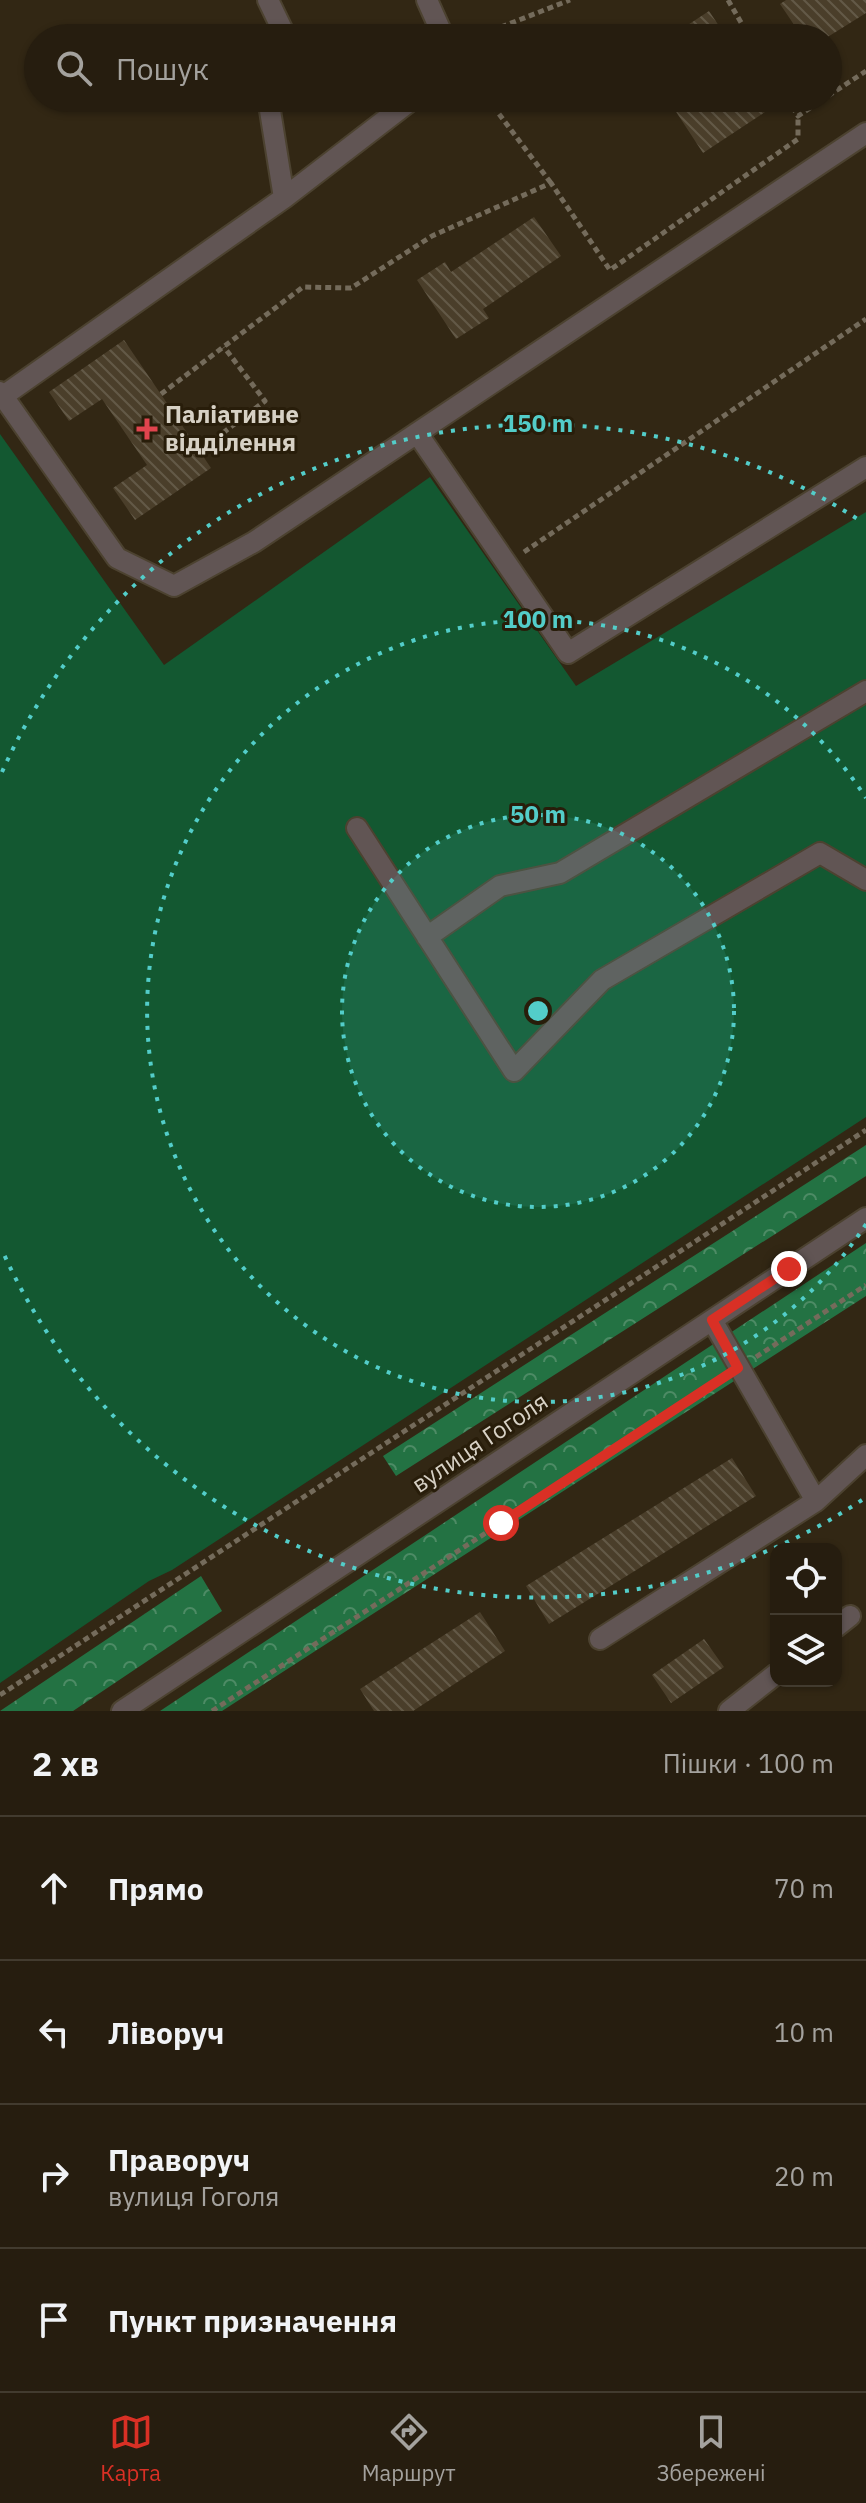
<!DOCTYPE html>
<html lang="uk">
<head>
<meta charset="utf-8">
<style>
  body { margin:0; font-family:"IBM Plex Sans",sans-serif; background:#322a1d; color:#f1f3f6 }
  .controls { position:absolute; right:24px; bottom:24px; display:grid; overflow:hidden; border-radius:16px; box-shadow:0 2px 6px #0004 }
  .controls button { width:72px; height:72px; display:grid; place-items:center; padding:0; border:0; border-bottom:2px solid #423b2f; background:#261d0f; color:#f1f3f6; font:40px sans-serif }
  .stop { position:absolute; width:24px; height:24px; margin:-18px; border:6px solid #d93025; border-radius:50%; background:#fff }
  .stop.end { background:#d93025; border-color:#fff; box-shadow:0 2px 8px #0008 }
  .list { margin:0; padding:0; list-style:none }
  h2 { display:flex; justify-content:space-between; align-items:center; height:104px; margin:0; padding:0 32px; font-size:34px }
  h2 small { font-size:26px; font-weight:400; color:#a4a29e }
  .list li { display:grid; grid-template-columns:52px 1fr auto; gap:24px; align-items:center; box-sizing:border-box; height:144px; padding:0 32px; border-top:2px solid #423b2f }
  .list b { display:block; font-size:30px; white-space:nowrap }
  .list p { margin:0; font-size:26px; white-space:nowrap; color:#a4a29e }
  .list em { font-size:26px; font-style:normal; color:#a4a29e }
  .icon { flex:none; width:44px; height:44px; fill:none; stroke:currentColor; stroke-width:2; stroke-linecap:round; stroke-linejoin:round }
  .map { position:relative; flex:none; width:866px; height:1711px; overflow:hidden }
  .search { position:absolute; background:#261d0f; box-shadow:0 2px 6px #0004; left:24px; right:24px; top:24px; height:88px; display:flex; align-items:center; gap:20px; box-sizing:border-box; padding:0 28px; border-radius:44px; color:#a4a29e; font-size:30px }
  .sheet { height:680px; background:#261d0f }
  nav { display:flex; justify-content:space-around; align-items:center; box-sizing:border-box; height:112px; border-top:2px solid #423b2f; background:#261d0f; font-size:22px; color:#a4a29e }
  nav a { display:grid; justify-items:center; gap:4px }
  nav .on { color:#d93025 }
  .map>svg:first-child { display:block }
</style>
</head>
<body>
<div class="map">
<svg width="866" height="1711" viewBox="0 0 866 1711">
  <defs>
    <pattern id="forest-crowns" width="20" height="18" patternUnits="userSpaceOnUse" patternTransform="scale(2)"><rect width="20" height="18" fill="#237243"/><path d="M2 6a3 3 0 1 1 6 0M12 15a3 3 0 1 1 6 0" fill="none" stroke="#4d8b65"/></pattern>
    <pattern id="building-back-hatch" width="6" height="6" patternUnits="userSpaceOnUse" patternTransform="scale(2)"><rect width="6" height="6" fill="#4a3e2a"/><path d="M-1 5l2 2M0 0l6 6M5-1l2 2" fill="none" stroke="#635947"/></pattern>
  </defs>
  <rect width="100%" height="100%" fill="#322714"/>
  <path fill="#135831" d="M0,434L164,665L430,477L576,686L866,512V1117L172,1570L149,1581L0,1683Z"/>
  <path fill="url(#forest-crowns)" d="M866,1145V1176L396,1476L383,1456Z
    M866,1243V1296L222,1711H160Z
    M201,1576L222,1611L73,1711H0Z"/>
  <path fill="url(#building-back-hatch)" d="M786,0H866V13L826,38H803L780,4Z
    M709,11L727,38H668Z
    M667,98H765L771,108L703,153Z
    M534,217L561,256L483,309L489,318L456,339L417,280L445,262L451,272Z
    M124,340L211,468L135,520L113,488L147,465L102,399L69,421L49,392Z
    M732,1458L756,1496L549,1624L526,1586Z
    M480,1612L505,1651L413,1711H374L360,1689Z
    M704,1639L724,1667L671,1703L652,1675Z"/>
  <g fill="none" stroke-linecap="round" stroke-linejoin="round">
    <g stroke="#4c4230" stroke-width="24">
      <path id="minor" d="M427,0L444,38
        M267,38L282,29L268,0
        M284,198L414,98
        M0,392L117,558L174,586L254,542L866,133
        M3,396L284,198L268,98
        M417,433L568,653L866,467
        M357,828L514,1071L602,980L820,853L866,880
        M427,937L500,886L560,873L866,691
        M712,1320L816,1501L866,1455
        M836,1627L850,1616
        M600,1639L816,1501
        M122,1711L866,1218
        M729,1711L776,1674"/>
    </g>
    <path stroke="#746b5b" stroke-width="5" stroke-dasharray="6 4" stroke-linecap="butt" d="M728,0L750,38
      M473,38L570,0
      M828,96L866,71
      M487,98L551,183
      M787,98L798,116L825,98
      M161,394L303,287L351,288L432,236L551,183L610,270L798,139V116
      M199,451L265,401L224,347
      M524,552L866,319
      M756,1357L866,1285
      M0,1695L866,1130
      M212,1711L721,1380"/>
    <use href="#minor" stroke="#615554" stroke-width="20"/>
  </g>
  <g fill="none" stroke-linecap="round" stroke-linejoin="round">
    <path stroke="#d93025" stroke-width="10" d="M501,1523L738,1368L712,1320L789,1269"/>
  </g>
  <circle cx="538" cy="1011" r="196" fill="#53cdc9" fill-opacity=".12"/>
  <g fill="none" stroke="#53cdc9" stroke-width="4" stroke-dasharray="4 8">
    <circle cx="538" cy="1011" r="196"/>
    <path d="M866 1224A391 391 0 1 1 866 798"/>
    <path d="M862 1500A587 587 0 0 1 2 1250M2 772A587 587 0 0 1 862 522"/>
  </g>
  <path fill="#e0444e" stroke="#281d0a" stroke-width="3" d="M143 417h8v8h8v8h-8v8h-8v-8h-8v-8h8z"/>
  <g text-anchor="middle" stroke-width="6" stroke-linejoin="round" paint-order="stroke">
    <g font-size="24" font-weight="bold" fill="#d7d1c5" stroke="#281d0a" text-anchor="start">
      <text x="165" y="423">Паліативне<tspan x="165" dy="28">відділення</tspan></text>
    </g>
    <g font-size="24" fill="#d7d1c5" stroke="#281d0a">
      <text transform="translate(480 1443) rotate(-34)" y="8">вулиця Гоголя</text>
    </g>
  </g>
  <circle cx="538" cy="1011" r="12" fill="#53cdc9" stroke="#281d0a" stroke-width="4"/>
  <g font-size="24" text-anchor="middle" font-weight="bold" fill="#53cdc9" stroke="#281d0a" stroke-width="6" stroke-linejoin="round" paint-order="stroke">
    <text x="538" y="432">150 m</text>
    <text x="538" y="628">100 m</text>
    <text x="538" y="823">50 m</text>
  </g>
</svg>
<div class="controls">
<button><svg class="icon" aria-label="locate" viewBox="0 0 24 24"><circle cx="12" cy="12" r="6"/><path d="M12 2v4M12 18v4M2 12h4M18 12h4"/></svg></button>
<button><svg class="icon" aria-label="layers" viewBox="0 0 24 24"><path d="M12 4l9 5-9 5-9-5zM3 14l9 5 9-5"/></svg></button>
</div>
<div class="stop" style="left:501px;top:1523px"></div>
<div class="stop end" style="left:789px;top:1269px"></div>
<div class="search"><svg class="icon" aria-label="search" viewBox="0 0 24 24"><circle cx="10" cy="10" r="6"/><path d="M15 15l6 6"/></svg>Пошук</div>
</div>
<section class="sheet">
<h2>2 хв<small>Пішки · 100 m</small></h2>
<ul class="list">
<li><svg class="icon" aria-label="ahead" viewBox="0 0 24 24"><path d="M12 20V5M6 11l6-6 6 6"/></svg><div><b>Прямо</b></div><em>70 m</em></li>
<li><svg class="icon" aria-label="left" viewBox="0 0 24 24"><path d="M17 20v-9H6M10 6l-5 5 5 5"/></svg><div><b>Ліворуч</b></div><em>10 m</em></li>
<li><svg class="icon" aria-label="right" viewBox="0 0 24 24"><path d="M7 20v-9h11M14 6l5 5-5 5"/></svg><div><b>Праворуч</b><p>вулиця Гоголя</p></div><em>20 m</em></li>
<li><svg class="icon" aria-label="arrive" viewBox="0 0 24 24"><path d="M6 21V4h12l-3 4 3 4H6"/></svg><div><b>Пункт призначення</b></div></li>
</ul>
</section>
<nav>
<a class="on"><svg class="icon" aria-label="map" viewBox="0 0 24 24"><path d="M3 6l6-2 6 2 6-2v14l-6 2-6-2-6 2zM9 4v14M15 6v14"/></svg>Карта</a>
<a><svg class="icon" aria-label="directions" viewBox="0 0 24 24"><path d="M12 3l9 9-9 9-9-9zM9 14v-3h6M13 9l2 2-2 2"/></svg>Маршрут</a>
<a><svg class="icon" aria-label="saved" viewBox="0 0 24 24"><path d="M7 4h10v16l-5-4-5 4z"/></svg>Збережені</a>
</nav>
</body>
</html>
